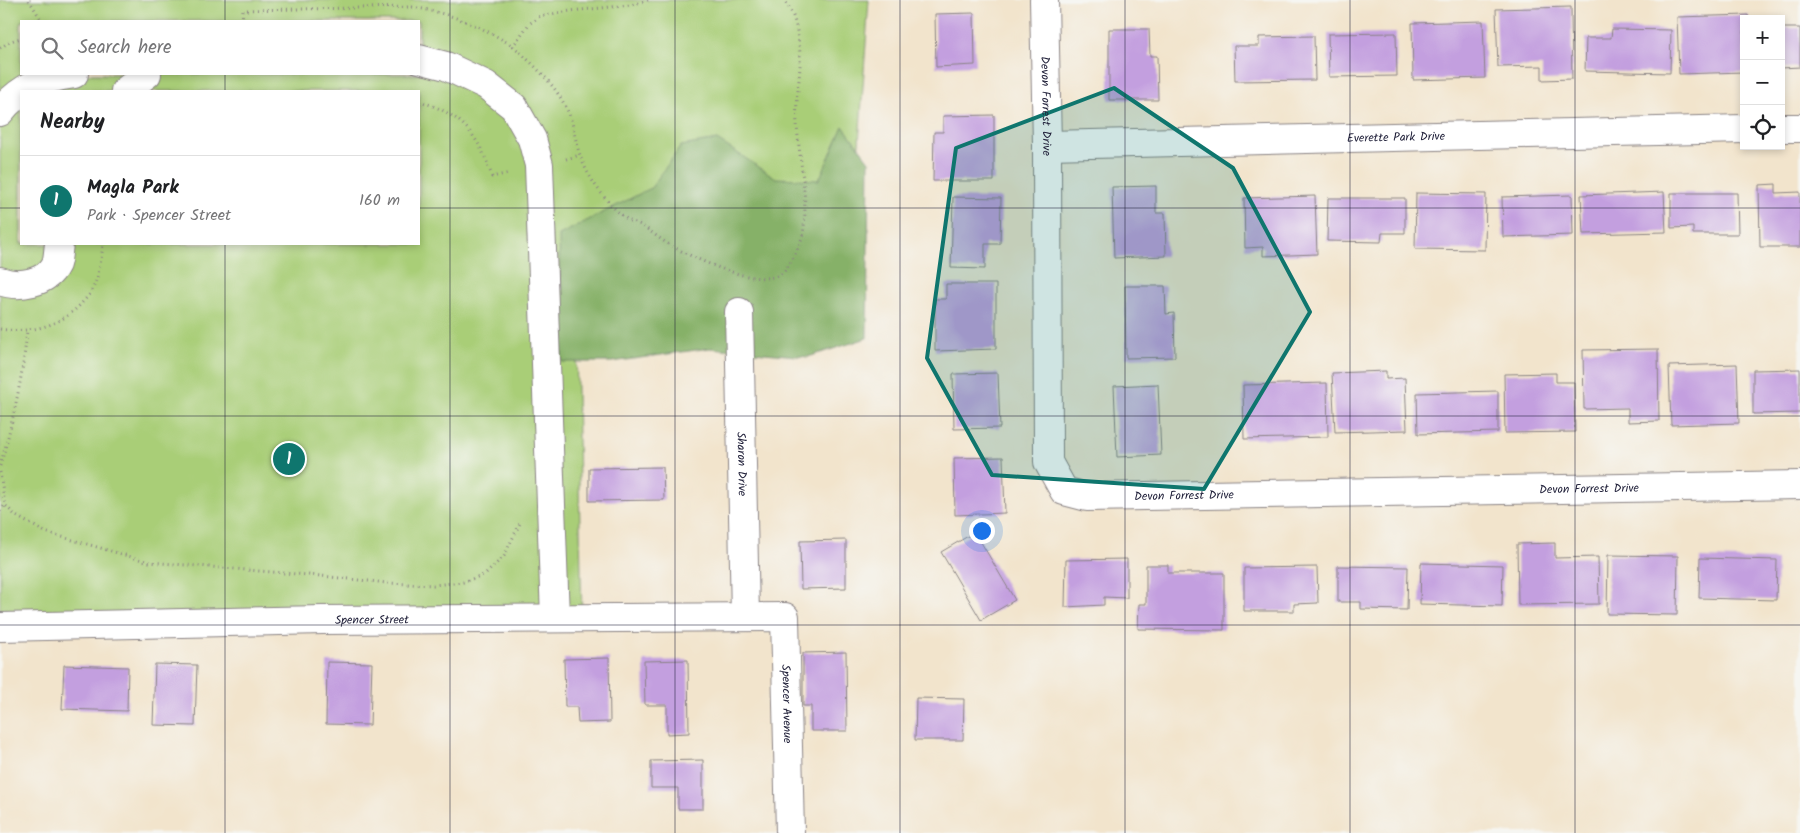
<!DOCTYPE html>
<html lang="en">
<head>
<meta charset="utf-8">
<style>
  body { margin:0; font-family:Kalam,sans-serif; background:#f6f6f6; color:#202124 }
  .controls { position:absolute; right:15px; top:15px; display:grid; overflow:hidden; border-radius:0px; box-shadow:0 2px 8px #0003 }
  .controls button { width:45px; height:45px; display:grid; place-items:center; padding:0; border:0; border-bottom:1px solid #e0e0e0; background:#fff; color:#202124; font:25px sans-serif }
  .you { position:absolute; left:981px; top:530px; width:18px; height:18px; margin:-12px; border:4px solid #fff; border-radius:50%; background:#1a73e8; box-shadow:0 0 0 8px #1a73e833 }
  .badge { display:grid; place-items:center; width:32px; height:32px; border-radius:50%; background:#0f766e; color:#fff; font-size:16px; font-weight:700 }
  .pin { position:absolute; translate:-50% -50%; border:2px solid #fff; box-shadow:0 1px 5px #0006 }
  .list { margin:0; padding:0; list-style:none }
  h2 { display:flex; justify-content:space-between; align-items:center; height:65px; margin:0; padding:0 20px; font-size:21px }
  h2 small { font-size:16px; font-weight:400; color:#757577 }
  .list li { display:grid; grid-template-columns:32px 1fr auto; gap:15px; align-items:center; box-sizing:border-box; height:90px; padding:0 20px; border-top:1px solid #e0e0e0 }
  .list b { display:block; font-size:19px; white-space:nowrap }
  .list p { margin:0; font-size:16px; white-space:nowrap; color:#757577 }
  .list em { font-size:16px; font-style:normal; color:#757577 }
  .icon { flex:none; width:28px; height:28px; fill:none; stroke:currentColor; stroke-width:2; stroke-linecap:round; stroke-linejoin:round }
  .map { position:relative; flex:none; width:1800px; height:833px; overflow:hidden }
  .search { position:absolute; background:#fff; box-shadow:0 2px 8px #0003; left:20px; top:20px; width:400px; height:55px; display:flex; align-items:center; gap:12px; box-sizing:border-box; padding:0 18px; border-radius:0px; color:#757577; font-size:19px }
  .panel { position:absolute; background:#fff; box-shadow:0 2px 8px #0003; left:20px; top:90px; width:400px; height:155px; border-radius:0px }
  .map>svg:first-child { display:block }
</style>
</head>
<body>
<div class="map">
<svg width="1800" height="833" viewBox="0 0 1800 833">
  <rect width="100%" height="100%" fill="#f6f6f2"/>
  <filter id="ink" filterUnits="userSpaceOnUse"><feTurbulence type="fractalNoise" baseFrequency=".02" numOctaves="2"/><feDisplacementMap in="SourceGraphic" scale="10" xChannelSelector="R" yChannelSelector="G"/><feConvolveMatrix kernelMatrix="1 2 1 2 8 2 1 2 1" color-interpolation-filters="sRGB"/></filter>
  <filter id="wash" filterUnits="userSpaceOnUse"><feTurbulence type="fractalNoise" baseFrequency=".0096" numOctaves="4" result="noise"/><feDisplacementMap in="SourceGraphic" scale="20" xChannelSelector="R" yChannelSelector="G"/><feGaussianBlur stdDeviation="1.12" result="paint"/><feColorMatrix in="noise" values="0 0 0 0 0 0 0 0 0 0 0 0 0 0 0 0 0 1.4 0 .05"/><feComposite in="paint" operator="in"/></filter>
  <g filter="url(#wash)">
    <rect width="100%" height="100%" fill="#f2e4cc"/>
    <path fill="#a9ce77" stroke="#667859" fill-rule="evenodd" d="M0,0H869L849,287L575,300L582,618L0,627ZM21,21H419V74H21ZM21,91H419V244H21Z"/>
    <path fill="#86b168" stroke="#546a52" d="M843,126L869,161L867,338L808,357L710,348L612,362H562L559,235L651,188L681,146L717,140L776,178L819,180Z"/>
    <g id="blocks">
      <path fill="#c39fdf" d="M1571,7L1572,79L1542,80V66L1498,67L1496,9Z
        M974,13L975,65L936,67L935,14Z
        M1748,15L1749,19H1744V72L1679,74L1677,17Z
        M1483,21L1485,78L1413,80L1412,23Z
        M1781,28H1800V67L1781,68Z
        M1109,29H1149L1150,56H1157L1158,100H1109Z
        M1612,29L1671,30L1670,73L1585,71L1586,38H1611Z
        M1396,33L1397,76L1329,77L1328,34Z
        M1314,36L1315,80L1235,81L1234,46H1259V37Z
        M994,115V181H933L934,132H943V116Z
        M1776,184V193L1800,192V247H1760L1759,185Z
        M1156,186V213H1165L1166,256L1114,258L1112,187Z
        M1664,192L1666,232L1583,234L1581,195Z
        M1416,193L1486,194L1485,250L1415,249Z
        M1671,193H1737L1738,234H1693V227L1671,228Z
        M1572,195L1573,235L1503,237L1502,197Z
        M1315,196L1317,254L1263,256V247L1245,248L1244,198Z
        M953,197L1001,198L1000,244H985V269L951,268Z
        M1328,198H1405V233H1382L1381,242L1327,241Z
        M946,284H996V349L935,351V299H946Z
        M1125,286H1165L1166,314L1174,313L1175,357L1126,358Z
        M1658,349L1659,421L1628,422V408L1584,409L1583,350Z
        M1737,364L1739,423L1671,425L1669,366Z
        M1800,369V413L1753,414V370Z
        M1386,371V379L1405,378L1407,430L1335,432L1332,373Z
        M998,373L1000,428L954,429L953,374Z
        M1556,373V382H1574L1575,432L1505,433L1504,374Z
        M1327,383L1328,437L1244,439L1243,385Z
        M1158,384L1161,455L1117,457L1114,386Z
        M1498,391V432L1418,434L1417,393Z
        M1003,457L1005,513L955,515L954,458Z
        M663,467L664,500L589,501V468Z
        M975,532L1015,600L981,620L941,552Z
        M846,540V588L801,589L800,541Z
        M1555,543V558L1598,557L1599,604L1518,605L1517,544Z
        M1608,555L1678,556L1677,615L1607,614Z
        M1700,558L1777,560L1776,600L1699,598Z
        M1127,559V598L1104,597V605L1065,607L1066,560Z
        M1421,563L1503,565L1502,606L1420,604Z
        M1146,565H1168V573H1224V630L1138,629L1139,604H1146Z
        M1338,566L1408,567L1407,610L1361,609V602H1338Z
        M1317,567L1318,603L1294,604V611H1244V568Z
        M846,652L847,731H811V706H803V653Z
        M609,658L610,722L578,723L577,707H565L564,659Z
        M688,660L689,733L667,734V705H645L644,661Z
        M327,662L372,663L370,725L326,724Z
        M155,664L197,665L195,726L153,725Z
        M64,665L128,667L127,711L62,709Z
        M916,698L964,699L963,740H915Z
        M703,760V809H678V788H651V761Z"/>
    </g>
  </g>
  <g filter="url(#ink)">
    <use href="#blocks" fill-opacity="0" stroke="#8a8384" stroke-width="1"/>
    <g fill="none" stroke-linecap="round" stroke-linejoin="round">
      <g stroke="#8a8384" stroke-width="30">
        <g id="minor">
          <path id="s1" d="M1044,0L1047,145L1048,462L1064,491L1087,497L1800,485"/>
          <path d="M419,59L446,66L486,85L514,107L532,139L539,165L555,618"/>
          <path d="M125,91L147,74"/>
          <path d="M0,112C20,87 42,78 74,74"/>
          <path d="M1781,128H1800"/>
          <path id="s2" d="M1047,145L1744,129"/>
          <path d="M0,281C19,288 47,283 56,264C58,258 58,250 59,244"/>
          <path id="s3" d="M739,312L745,617"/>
          <path id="s4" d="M0,627L323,620L785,617L790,833"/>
        </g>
      </g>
      <path stroke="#8a8384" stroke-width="3" stroke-dasharray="1 4" stroke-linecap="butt" d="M29,0L42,21
        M648,0L631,5L570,11L540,16L529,24L513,46C534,65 557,86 568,112C574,125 575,140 579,152C586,176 609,208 630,221C635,223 640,224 644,227C653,233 662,241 672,246C693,258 760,290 782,273C790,267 801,243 803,234C809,198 799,160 797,124C795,101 801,77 800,53C798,36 796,12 783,0
        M242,21L243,10L412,7C453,14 479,25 513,46
        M0,48L11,41L21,38
        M419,101C461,114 479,134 492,177L510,173
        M566,159L580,155
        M0,329C30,334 60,326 81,304C84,300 89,296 91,292C99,277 101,261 103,244
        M0,466C13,422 23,376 27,330
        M0,472L5,505L16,516L45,532L149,562L321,576L387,583L433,585L463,582L486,574L504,556L521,521
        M0,511L5,505"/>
      <use href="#minor" stroke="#fff" stroke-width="28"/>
    </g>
  </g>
  <path fill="#0f766e" fill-opacity="0.2" stroke="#0f766e" stroke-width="4" stroke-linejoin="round" d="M1114,88L1233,168L1310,312L1204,489L992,475L927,358L956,148Z"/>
  <path fill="none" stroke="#22223b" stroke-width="1" stroke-opacity="0.55" d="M225,0V21M450,0V833M675,0V833M900,0V833M1125,0V833M1350,0V833M1575,0V833M225,74V91M0,208H21M419,208H1800M225,244V833M0,416H1800M0,625H1800"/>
  <g text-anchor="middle" stroke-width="4" stroke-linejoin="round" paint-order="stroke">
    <g font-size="12" fill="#22223b" stroke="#f6f6f2">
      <text dy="4" stroke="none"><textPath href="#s1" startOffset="106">Devon Forrest Drive</textPath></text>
      <text dy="4" stroke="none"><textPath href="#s2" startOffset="349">Everette Park Drive</textPath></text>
      <text dy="4" stroke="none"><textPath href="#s3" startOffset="152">Sharon Drive</textPath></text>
      <text dy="4" stroke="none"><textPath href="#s1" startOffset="1021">Devon Forrest Drive</textPath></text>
      <text dy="4" stroke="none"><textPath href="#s1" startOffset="616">Devon Forrest Drive</textPath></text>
      <text dy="4" stroke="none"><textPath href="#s4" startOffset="372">Spencer Street</textPath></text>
      <text dy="4" stroke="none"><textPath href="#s4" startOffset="872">Spencer Avenue</textPath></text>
    </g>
  </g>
</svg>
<div class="controls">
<button>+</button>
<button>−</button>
<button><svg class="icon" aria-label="locate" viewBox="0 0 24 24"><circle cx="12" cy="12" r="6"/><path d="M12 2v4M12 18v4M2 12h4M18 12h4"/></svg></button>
</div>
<div class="you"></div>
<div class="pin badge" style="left:289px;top:459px">1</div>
<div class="search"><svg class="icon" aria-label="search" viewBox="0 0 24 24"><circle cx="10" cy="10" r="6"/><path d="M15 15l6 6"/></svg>Search here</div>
<section class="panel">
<h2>Nearby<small></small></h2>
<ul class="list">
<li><span class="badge">1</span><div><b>Magla Park</b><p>Park · Spencer Street</p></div><em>160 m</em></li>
</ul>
</section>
</div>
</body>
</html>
